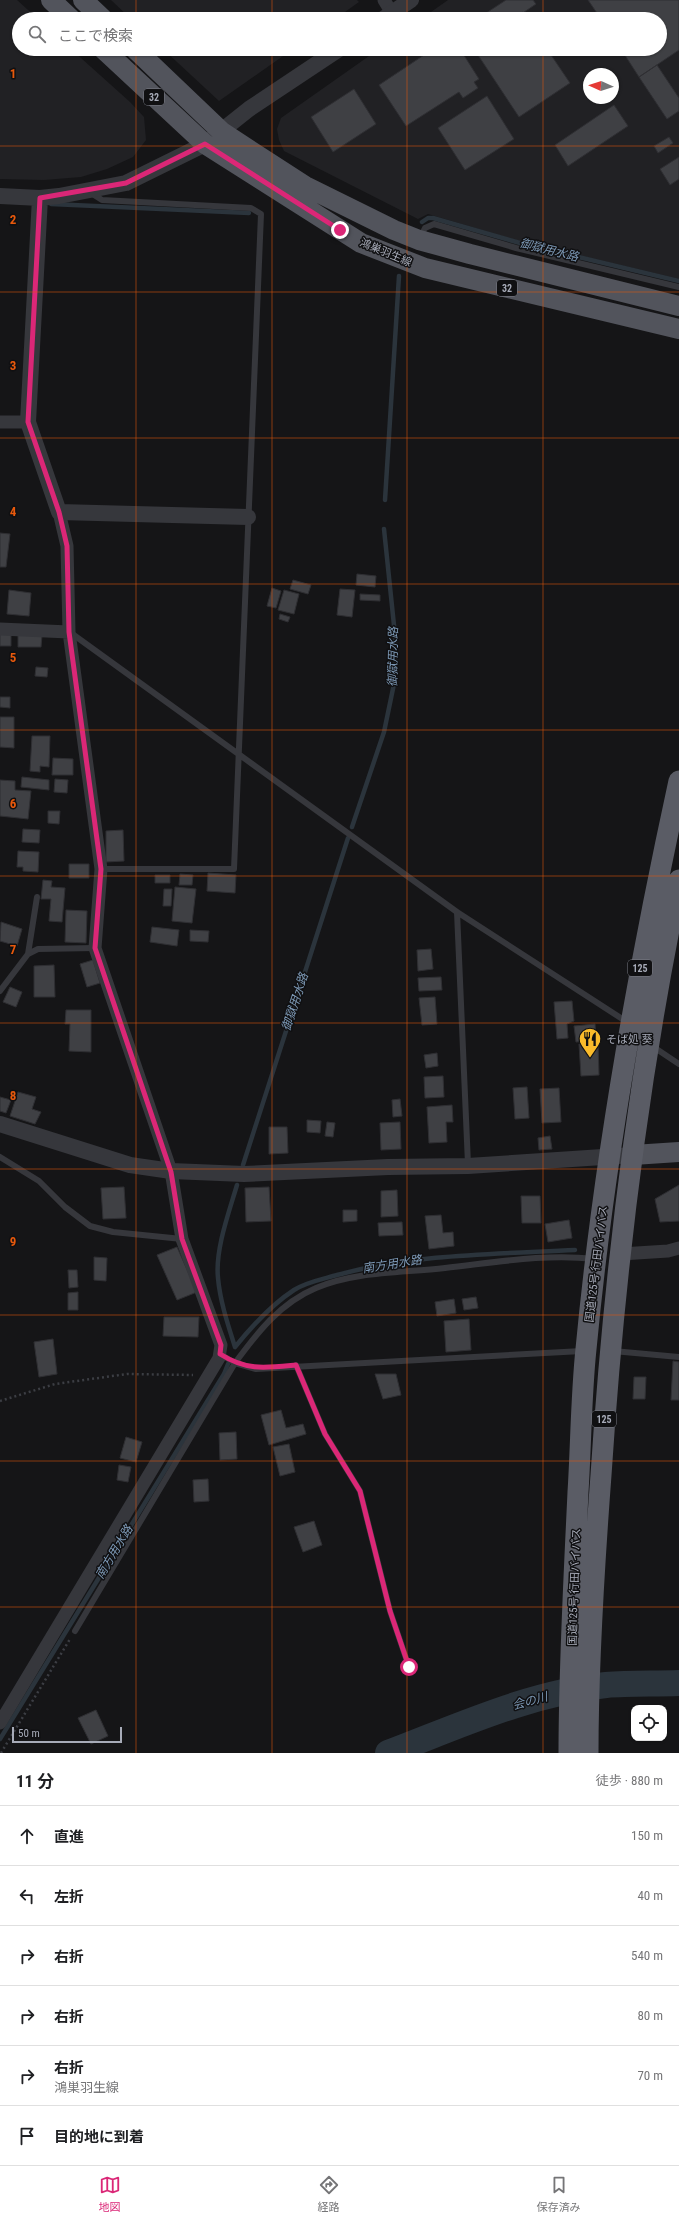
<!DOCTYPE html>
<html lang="ja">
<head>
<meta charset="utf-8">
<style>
  body { margin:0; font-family:"Roboto Condensed","Noto Sans JP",sans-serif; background:#f6f6f6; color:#202124 }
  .controls { position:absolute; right:12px; bottom:12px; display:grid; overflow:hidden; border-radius:8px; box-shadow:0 1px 3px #0004 }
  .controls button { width:36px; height:36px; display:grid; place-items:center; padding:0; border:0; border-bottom:1px solid #e0e0e0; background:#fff; color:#202124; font:20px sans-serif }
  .compass { position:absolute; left:583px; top:68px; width:36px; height:36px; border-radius:50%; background:#fff; box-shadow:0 1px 3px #0004; rotate:273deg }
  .scale { position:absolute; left:12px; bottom:10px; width:110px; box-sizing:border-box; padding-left:4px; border:2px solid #a7abb8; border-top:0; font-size:11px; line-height:14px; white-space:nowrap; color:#a7abb8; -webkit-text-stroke:3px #101012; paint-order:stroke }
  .stop { position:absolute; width:12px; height:12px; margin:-9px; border:3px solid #db2777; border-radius:50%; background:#fff }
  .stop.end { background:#db2777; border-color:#fff; box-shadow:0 1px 4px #0008 }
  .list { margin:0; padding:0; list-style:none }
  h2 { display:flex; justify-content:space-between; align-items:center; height:52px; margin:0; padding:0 16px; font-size:17px }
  h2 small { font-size:13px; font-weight:400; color:#757577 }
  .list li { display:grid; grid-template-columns:26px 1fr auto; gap:12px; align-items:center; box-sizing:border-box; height:60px; padding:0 16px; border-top:1px solid #e0e0e0 }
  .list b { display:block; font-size:15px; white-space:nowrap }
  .list p { margin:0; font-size:13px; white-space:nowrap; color:#757577 }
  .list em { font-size:13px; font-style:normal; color:#757577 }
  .icon { flex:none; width:22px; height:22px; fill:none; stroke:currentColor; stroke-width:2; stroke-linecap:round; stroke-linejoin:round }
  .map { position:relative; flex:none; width:679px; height:1753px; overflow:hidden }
  .search { position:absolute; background:#fff; box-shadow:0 1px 3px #0004; left:12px; right:12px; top:12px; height:44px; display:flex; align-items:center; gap:10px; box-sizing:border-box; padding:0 14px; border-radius:22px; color:#757577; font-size:15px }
  .sheet { height:412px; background:#fff }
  nav { display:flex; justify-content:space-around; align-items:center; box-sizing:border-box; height:56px; border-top:1px solid #e0e0e0; background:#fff; font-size:11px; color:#757577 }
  nav a { display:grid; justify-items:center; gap:2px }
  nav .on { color:#db2777 }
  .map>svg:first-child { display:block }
</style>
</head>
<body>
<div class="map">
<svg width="679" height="1753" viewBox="0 0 679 1753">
  <rect width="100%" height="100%" fill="#151517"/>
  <path fill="#212124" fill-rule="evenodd" d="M0,0H17L38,19H19V49H71L130,102L144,117L146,140L133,157L107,169L81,177L44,180L0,179Z
    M111,0H357L359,2L335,19H131Z
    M448,0H679V279L516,240L428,214L418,219L284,151L279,140L277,129L281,118L379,49H660V19H421ZM589,74H613V98H589Z
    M163,49H293L219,101Z"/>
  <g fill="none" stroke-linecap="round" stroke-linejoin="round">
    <path stroke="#2b343c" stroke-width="4.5" d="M51,204L249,213
      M422,222L428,218H433L520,243L679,281
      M385,500L399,276
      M352,827L384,732L395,679V635L384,529
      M243,1165L348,838
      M235,1347C252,1326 271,1305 294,1290C306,1282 323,1279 337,1275C414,1254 495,1254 575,1250
      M235,1347C228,1325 220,1301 218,1278C215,1250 229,1212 237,1185
      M0,1739L224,1374L228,1364"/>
    <path stroke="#2b343c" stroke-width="26" d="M388,1753C459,1726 530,1693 606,1685C630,1683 655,1684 679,1683"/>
  </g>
  <path fill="#3f4044" stroke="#2f2f33" d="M506,0H533L536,4L514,19H477Z
    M588,0H679V50L639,77L621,49H660V19H601Z
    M523,12L528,19H512Z
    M433,49H460L479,79L474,82L478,88L463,98L459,92L406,126L379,85Z
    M474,49H547L570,83L519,117Z
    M657,65L679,98V111L667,119L639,77Z
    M354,89L376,124L333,152L311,117Z
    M487,96L514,139L465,170L438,128Z
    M614,105L628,126L568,166L555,145Z
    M669,137L673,143L658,153L654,146Z
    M679,157V179L670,185L660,169Z
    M0,533L10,534L6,567H0Z
    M357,574L376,576L375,587L356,585Z
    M293,580L311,585L308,594L290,589Z
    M272,588L281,591L276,608L267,606Z
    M340,589L355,590L352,617L337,615Z
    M9,590L31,593L29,616L7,614Z
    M284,590L299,594L294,614L278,610Z
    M360,594L380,595V601L360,600Z
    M280,614L290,617L288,622L279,619Z
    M0,634H11V646H0Z
    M18,635H42L41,647H18Z
    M36,667L48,668L47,677L35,676Z
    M0,697H10V708L0,707Z
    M0,717H14V748L0,747Z
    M32,736H50L49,767L40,766V772L30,771Z
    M53,758L73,759V775H52Z
    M22,777L49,780V790L21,787Z
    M55,779L68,780L67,793L54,792Z
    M0,780L15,781V790L31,791L28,819L0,816Z
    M48,811H60L59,824L48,823Z
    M23,829L40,830L39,843L22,842Z
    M123,830L124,861L106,862V831Z
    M18,851L39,852L38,872L23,871V867H17Z
    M69,864H89V878H69Z
    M208,873L236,875L235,893L207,891Z
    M180,874L193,875L192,885H179Z
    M155,875H170V883H155Z
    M43,880L52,881L51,887L65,888L62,922L49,921L51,899H41Z
    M175,887L196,889L192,923L172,921Z
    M164,889H172L171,906H163Z
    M66,910L87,911L86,943L65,942Z
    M1,922L22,929L17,946L0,941Z
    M152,927L179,930L177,946L150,942Z
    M190,930L209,931L208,942L190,941Z
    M431,949L433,969L418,971L417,950Z
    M93,960L100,983L87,987L80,964Z
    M54,965L55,997H34V966Z
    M441,977L442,990L419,991L418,978Z
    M10,987L22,992L16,1007L3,1002Z
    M435,997L437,1024L422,1025L419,998Z
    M572,1001L574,1021L567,1024L568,1038L557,1039L554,1002Z
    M66,1010H91V1052L69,1051L70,1024H65Z
    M595,1024L596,1041L576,1042L574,1026Z
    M598,1043L599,1075L581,1076L579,1044Z
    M437,1053L438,1066L426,1068L424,1055Z
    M443,1076L444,1097L425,1098L424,1077Z
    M527,1087L529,1118L515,1119L513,1088Z
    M559,1088L561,1122L542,1123L540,1089Z
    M18,1092L36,1097L32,1109L41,1112L35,1124L10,1116Z
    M0,1097L11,1100L6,1113L0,1111Z
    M400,1099L402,1116L393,1117L392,1100Z
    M452,1105L453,1122H446L447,1142L429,1143L427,1107Z
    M307,1120L321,1121L320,1133L307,1132Z
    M327,1122L335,1123L333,1137L325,1136Z
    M400,1122L401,1149L381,1150L380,1123Z
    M269,1127H287L288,1153L269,1154Z
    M550,1136L552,1149L539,1150L538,1138Z
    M679,1185V1221L660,1222L655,1199Z
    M124,1187L126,1218L103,1219L101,1188Z
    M269,1187L271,1221L246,1222L245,1188Z
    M397,1190L398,1216L381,1217V1191Z
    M521,1196H540L541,1223H522Z
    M343,1210H357V1221L343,1222Z
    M441,1215L443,1233L453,1232L454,1246L429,1249L425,1216Z
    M569,1220L572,1238L548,1242L545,1224Z
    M402,1222L403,1235L379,1236L378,1223Z
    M177,1247L197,1292L177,1300L157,1255Z
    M94,1257L107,1258L106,1281L94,1280Z
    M68,1270H77L78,1287L69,1288Z
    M78,1292V1310H68V1293Z
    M476,1297L478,1308L464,1310L462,1299Z
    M454,1299L456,1313L437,1316L435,1302Z
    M164,1317H199L198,1337L163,1336Z
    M469,1319L471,1350L446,1352L444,1321Z
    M53,1339L57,1374L39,1377L34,1342Z
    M673,1361L679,1362V1400H671Z
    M375,1374H396L401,1395L383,1399Z
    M634,1377H646L645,1399H633Z
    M281,1410L286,1428L303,1424L306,1434L269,1445L261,1415Z
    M236,1432L237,1459L220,1460L219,1433Z
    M126,1437L142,1442L136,1462L120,1458Z
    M289,1444L295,1472L280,1476L273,1447Z
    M119,1465L131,1467L128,1482L117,1480Z
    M208,1479L209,1501L194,1502L193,1480Z
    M314,1521L322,1545L303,1552L294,1527Z
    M96,1710L108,1736L91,1744L78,1718Z"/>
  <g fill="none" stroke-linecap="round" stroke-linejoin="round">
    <path stroke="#3c3e44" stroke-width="2.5" stroke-dasharray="2 3" stroke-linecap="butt" d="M0,1401L55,1384L127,1374L193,1375
      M1,1753L70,1639"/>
    <path stroke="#36373c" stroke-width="6" d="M91,193L102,200L251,208L261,214L234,869H101
      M420,238L425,228L434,224L516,248L679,287
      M71,633L457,912L627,1022
      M457,912L468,1164
      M28,954L37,897
      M0,991L28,954L38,949L95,948
      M652,1046L679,1064
      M0,1157L39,1181L65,1207L90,1226L113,1232L182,1239
      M613,1351L679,1357
      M220,1354L235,1363L256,1369L582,1351
      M296,1365L325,1434L360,1491L390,1611L409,1667
      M75,1631L235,1363C257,1333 280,1303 316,1288C356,1271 403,1273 445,1268C492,1263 547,1253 593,1259"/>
    <path stroke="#36373c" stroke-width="13" d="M384,0L392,13
      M0,422H28
      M59,512L67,546L69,632
      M0,629L69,632L101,869L95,948L171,1171L182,1239L221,1345L219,1358L0,1723
      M621,1254L668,1251L679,1248"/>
    <path stroke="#36373c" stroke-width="16" d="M383,19L411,0
      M0,196L40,198L59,196L126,183L205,144L249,109L339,49
      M40,198L28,422L59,512L248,517
      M0,1124L130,1165L171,1171L244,1174L388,1167L468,1166L633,1155"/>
    <path stroke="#52545c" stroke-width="20" d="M51,0L71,19
      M83,0L103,19
      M103,49L205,144L361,243L425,268L679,329
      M135,49L222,132L305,186L394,230L419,240L470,254L679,306
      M633,1155L679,1152"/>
    <path stroke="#5a5c65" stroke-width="21" d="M569,1753C569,1666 574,1579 578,1492C581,1445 581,1397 586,1349C604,1158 638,969 679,781
      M588,1753C588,1660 594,1568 601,1475C614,1275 638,1076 679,880"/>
  </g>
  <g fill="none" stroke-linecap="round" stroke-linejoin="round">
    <path stroke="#db2777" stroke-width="5" d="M340,230L205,144L126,183L40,198L28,422L59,512L67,546L69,632L101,869L95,948L171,1172L182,1239L221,1345L220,1354C247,1371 265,1368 296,1365L325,1434L360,1491L390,1611L409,1667"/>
  </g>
  <path fill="none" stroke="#e8590c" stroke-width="1" stroke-opacity="0.55" d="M136,0V19M272,0V19M407,0V19M543,0V19M136,49V1753M272,49V1753M407,49V1753M543,49V1753M0,146H679M0,292H679M0,438H679M0,584H679M0,730H679M0,876H679M0,1023H679M0,1169H679M0,1315H679M0,1461H679M0,1607H679"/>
  <defs>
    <g id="restaurant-pin" transform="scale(1.15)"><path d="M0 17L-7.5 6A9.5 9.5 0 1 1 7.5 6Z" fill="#fabb2b" stroke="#101012"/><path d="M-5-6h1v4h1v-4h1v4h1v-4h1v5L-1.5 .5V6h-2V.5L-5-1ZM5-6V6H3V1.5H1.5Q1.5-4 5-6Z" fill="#111"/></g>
  </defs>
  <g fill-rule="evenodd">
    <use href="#restaurant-pin" x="590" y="1039"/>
  </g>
  <g text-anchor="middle" stroke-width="3" stroke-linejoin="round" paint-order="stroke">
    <g fill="#101012" stroke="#7a7c86" stroke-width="1">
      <rect x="144" y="89" width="20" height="16" rx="3"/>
      <rect x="497" y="280" width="20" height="16" rx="3"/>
      <rect x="628" y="960" width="24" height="16" rx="3"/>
      <rect x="592" y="1411" width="24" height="16" rx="3"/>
    </g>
    <g font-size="10" font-weight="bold" fill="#a7abb8">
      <text x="154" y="101">32</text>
      <text x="507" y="292">32</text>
      <text x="640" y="972">125</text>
      <text x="604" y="1423">125</text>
    </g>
    <g font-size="11" fill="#a7abb8" stroke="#101012">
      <text transform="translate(386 252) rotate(23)" y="4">鴻巣羽生線</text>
      <text transform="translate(596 1264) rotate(-83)" y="4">国道125号 行田バイパス</text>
      <text transform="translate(574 1587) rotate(-88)" y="4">国道125号 行田バイパス</text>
    </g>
    <g font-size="11" fill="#a7abb8" stroke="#101012" text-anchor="start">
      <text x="606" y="1043">そば処 葵</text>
    </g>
    <g font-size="12" font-style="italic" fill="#7c98b5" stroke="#101012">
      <text transform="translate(549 250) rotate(14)" y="4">御獄用水路</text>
      <text transform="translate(393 657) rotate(-89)" y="4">御獄用水路</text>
      <text transform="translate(295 1002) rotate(-72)" y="4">御獄用水路</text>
      <text transform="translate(392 1264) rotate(-9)" y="4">南方用水路</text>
      <text transform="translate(114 1552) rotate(-59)" y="4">南方用水路</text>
      <text transform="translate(530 1701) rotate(-15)" y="4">会の川</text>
    </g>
  </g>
  <g font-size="13" text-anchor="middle" font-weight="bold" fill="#e8590c" stroke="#101012" stroke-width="3" stroke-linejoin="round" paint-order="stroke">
    <text x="13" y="78">1</text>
    <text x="13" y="224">2</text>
    <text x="13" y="370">3</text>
    <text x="13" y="516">4</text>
    <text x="13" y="662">5</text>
    <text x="13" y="808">6</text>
    <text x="13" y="954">7</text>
    <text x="13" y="1100">8</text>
    <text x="13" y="1246">9</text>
  </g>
</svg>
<div class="controls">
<button><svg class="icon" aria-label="locate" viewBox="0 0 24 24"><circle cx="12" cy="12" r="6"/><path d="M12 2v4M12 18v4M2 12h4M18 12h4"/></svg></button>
</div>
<svg class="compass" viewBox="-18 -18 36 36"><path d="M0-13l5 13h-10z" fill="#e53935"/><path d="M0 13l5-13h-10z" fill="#757577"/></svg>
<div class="scale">50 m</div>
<div class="stop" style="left:409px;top:1667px"></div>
<div class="stop end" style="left:340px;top:230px"></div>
<div class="search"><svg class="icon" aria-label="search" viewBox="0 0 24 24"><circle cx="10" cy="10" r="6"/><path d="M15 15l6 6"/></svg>ここで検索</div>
</div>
<section class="sheet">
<h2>11 分<small>徒歩 · 880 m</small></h2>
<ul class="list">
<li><svg class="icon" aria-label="ahead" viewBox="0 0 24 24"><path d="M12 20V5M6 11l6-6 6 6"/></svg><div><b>直進</b></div><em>150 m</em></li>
<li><svg class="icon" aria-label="left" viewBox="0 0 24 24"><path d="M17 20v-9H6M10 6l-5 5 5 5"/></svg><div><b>左折</b></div><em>40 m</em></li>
<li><svg class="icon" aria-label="right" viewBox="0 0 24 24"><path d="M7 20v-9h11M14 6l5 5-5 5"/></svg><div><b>右折</b></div><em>540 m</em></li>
<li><svg class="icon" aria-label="right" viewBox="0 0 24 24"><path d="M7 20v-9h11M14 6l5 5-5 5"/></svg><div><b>右折</b></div><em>80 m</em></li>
<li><svg class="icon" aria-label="right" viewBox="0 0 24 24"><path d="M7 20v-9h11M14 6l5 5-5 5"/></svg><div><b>右折</b><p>鴻巣羽生線</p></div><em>70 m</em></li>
<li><svg class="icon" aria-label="arrive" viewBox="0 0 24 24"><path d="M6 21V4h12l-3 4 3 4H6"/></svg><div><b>目的地に到着</b></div></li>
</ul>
</section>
<nav>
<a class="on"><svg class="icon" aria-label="map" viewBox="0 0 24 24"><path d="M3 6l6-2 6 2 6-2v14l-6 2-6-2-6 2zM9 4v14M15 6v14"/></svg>地図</a>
<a><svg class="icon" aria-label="directions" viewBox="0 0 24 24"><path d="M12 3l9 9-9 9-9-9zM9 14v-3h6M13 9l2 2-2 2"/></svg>経路</a>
<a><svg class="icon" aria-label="saved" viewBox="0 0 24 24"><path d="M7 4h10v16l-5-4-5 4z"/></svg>保存済み</a>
</nav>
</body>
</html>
